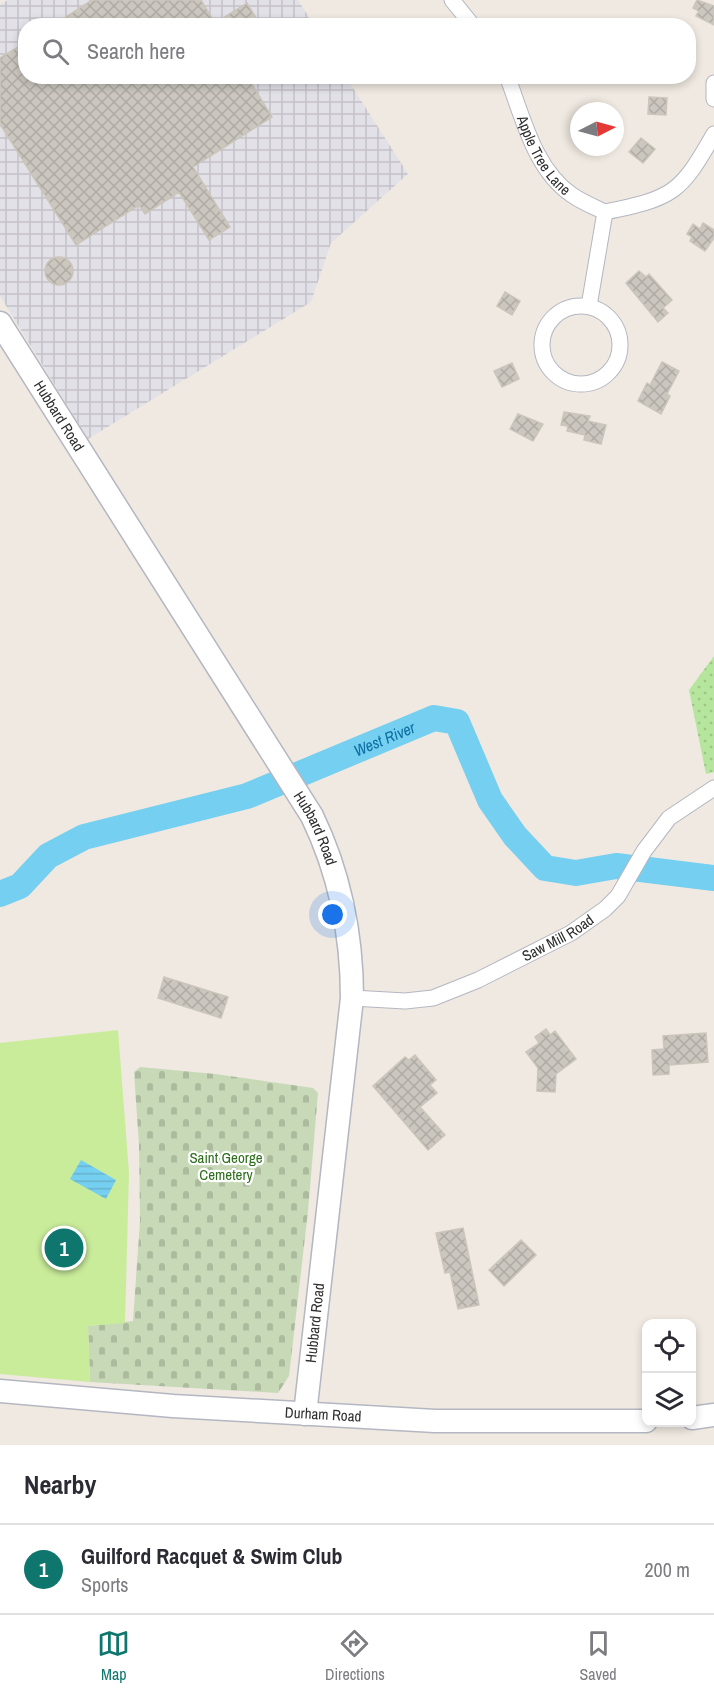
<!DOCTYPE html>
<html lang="en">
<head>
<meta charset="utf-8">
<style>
  body { margin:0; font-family:"Archivo Narrow",sans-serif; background:#f2f2f3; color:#2b2b33 }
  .controls { position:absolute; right:18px; bottom:18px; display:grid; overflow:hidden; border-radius:12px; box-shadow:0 3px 9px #0003 }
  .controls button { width:54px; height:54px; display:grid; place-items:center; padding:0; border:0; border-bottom:2px solid #e1e1e2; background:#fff; color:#2b2b33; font:30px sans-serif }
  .compass { position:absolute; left:570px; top:102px; width:54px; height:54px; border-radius:50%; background:#fff; box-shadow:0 3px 9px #0003; rotate:84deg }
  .you { position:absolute; left:333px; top:915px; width:21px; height:21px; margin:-15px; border:4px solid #fff; border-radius:50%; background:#1a73e8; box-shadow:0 0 0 9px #1a73e833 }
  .badge { display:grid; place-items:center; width:39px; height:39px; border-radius:50%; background:#0f766e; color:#fff; font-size:20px; font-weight:700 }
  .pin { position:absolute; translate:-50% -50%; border:3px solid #fff; box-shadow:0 2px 6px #0006 }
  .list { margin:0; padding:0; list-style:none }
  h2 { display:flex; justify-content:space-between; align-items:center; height:78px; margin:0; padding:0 24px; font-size:26px }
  h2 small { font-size:20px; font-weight:400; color:#7c7c81 }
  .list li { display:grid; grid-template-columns:39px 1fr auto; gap:18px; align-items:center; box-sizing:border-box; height:90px; padding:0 24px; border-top:2px solid #e1e1e2 }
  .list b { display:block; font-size:22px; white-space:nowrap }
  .list p { margin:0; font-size:20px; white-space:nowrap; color:#7c7c81 }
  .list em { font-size:20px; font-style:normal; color:#7c7c81 }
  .icon { flex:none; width:33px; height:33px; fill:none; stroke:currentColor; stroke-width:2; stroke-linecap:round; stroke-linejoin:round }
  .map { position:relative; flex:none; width:714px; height:1445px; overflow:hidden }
  .search { position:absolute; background:#fff; box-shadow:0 3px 9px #0003; left:18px; right:18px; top:18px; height:66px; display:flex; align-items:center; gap:15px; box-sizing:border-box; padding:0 21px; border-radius:24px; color:#7c7c81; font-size:22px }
  .sheet { height:168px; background:#fff }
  nav { display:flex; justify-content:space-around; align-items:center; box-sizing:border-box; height:84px; border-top:2px solid #e1e1e2; background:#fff; font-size:16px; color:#7c7c81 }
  nav a { display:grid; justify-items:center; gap:3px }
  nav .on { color:#0f766e }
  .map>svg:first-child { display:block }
</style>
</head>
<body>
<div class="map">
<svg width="714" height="1445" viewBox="0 0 714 1445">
  <defs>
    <pattern id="industrial-grid" width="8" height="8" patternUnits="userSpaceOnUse" patternTransform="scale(1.5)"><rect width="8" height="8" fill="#e3e1e8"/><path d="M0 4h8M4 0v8" fill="none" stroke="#c3c1c7"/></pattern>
    <pattern id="cemetery-stones" width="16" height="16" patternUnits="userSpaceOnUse" patternTransform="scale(1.5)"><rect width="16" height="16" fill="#c8d9b8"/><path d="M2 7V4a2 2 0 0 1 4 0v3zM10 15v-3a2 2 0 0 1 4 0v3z" fill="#acbb9e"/></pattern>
    <pattern id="park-dots" width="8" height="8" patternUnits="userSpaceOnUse" patternTransform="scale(1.5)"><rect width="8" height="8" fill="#b6e59e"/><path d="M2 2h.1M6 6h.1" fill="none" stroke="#9dc588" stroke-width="1.8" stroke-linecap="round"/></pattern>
    <pattern id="water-rules" width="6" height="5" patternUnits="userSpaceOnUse" patternTransform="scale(1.5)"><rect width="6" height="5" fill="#75cff0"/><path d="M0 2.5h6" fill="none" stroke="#66b2ce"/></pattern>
    <pattern id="building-cross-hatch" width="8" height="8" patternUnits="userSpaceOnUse" patternTransform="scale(1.5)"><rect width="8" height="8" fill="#cbc7bf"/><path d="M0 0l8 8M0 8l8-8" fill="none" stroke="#afaba4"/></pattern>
  </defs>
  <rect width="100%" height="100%" fill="#efe9e1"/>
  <path fill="url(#industrial-grid)" d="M8,0H298L314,25L26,26V76L346,77L408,174L331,243L311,302L88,439L0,296V5Z"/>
  <path fill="url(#cemetery-stones)" d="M140,1067L215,1074L313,1088L318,1093L308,1211L289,1376L278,1393L90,1382L88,1326L133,1321L140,1221L139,1145L134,1072Z"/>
  <path fill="url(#park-dots)" d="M714,656V772L706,774L689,690Z"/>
  <path fill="#c9ec9a" d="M118,1030L129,1173L125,1323L88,1326L90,1382L0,1374V1043Z"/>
  <path fill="url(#water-rules)" d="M81,1160L116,1180L106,1199L70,1179Z"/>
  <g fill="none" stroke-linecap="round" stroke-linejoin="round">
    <path stroke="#75cff0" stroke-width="26" id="s1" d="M0,894L20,886L48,856L84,837L247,796L434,718L457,722L490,800L515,836L545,868L576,873L616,866L714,878"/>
  </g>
  <path fill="url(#building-cross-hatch)" stroke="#cbc5ba" stroke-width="1.5" d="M92,0H201L215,23L247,3L261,26H52Z
    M697,0L714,6V25L696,16L699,11L693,8Z
    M26,42V76H247L272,117L193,167L230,227L209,240L179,192L145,214L139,205L76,245L0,124V58Z
    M649,97L667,98L666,115L648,114Z
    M641,138L655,149L643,163L629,152Z
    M703,223L714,230V238L705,251L690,241L692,237L687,234L693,224L700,229Z
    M45 271a14 14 0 1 1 28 0a14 14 0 1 1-28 0Z
    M639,271L646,277L649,274L672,300L663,308L668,313L658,322L626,283Z
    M505,292L520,301L512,315L497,306Z
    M662,362L679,371L667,394L670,396L661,414L638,401L647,383L650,385Z
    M512,363L519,379L502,387L494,371Z
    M564,412L590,416L588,421L606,425L601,444L584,440L585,435L567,431L568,426L561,425Z
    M518,414L543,424L533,441L510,429Z
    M164,977L228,997L221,1018L158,998Z
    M546,1029L550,1035L555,1031L576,1059L556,1074L555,1092L537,1091L538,1068L526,1052L539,1043L535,1037Z
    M706,1033L708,1062L669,1065V1074L653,1075L652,1050L664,1049L663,1036Z
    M415,1055L436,1080L430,1085L437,1093L420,1107L445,1135L428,1150L373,1086L405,1057L409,1060Z
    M463,1228L479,1305L458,1309L450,1272L445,1273L436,1233Z
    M521,1240L536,1255L504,1286L489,1270Z"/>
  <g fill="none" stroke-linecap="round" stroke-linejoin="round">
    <g stroke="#b4b7c1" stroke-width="17">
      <g id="street">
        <path d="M452,0L473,26"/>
        <path id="s2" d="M507,76C523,117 534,169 572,195C582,202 594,207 605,212L589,306"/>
        <path d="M714,83V99"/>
        <path d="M605,212C673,198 680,194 714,134"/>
        <circle cx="581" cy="345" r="39"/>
        <path id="s3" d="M352,998L405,1001L433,998L478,980L571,933L605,909L618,896L644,851L669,818L714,788"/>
      </g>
    </g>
    <g stroke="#b4b7c1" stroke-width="25">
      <g id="secondary">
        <path id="s4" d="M0,323L312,816C340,874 352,933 352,998L305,1414"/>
        <path id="s5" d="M0,1391L173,1406L435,1421H646"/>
        <path d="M692,1418L714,1415"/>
      </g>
    </g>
    <use href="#street" stroke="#fff" stroke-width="15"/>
    <use href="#secondary" stroke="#fff" stroke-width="22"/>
  </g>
  <g text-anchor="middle" stroke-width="4.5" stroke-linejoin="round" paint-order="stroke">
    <g font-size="15" fill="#2e2e2e" stroke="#fff">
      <text dy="5" stroke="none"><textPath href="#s2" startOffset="88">Apple Tree Lane</textPath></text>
      <text dy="5" stroke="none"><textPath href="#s4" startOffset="110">Hubbard Road</textPath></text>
      <text dy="5" stroke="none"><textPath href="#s4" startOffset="596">Hubbard Road</textPath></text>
      <text dy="5" stroke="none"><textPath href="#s3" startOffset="220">Saw Mill Road</textPath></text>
      <text transform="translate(315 1323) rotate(-84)" y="5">Hubbard Road</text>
      <text dy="5" stroke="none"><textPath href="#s5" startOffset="324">Durham Road</textPath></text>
    </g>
    <g font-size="15" fill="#2c6e1b" stroke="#fff">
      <text x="226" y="1163">Saint George<tspan x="226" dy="17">Cemetery</tspan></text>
    </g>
    <g font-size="16" font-style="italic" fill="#0d6fa3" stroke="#fff">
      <text dy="6" stroke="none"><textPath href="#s1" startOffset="420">West River</textPath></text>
    </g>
  </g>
</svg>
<div class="controls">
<button><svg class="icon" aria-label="locate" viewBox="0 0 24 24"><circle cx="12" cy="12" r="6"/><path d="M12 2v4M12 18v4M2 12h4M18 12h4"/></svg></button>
<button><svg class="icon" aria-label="layers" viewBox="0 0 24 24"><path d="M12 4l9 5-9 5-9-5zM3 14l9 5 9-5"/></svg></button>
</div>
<svg class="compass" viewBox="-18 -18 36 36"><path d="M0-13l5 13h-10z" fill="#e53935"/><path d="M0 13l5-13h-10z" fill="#7c7c81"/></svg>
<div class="you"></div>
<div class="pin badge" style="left:64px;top:1248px">1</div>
<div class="search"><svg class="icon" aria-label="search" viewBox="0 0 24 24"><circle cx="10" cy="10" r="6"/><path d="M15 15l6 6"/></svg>Search here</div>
</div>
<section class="sheet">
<h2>Nearby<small></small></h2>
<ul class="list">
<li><span class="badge">1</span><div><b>Guilford Racquet &amp; Swim Club</b><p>Sports</p></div><em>200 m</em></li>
</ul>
</section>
<nav>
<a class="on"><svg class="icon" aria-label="map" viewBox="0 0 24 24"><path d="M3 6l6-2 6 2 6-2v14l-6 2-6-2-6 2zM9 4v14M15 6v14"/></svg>Map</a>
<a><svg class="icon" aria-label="directions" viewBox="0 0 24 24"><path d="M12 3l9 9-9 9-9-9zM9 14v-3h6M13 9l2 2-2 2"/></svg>Directions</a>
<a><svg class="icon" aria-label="saved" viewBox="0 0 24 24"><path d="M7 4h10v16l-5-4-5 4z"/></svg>Saved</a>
</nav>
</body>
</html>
